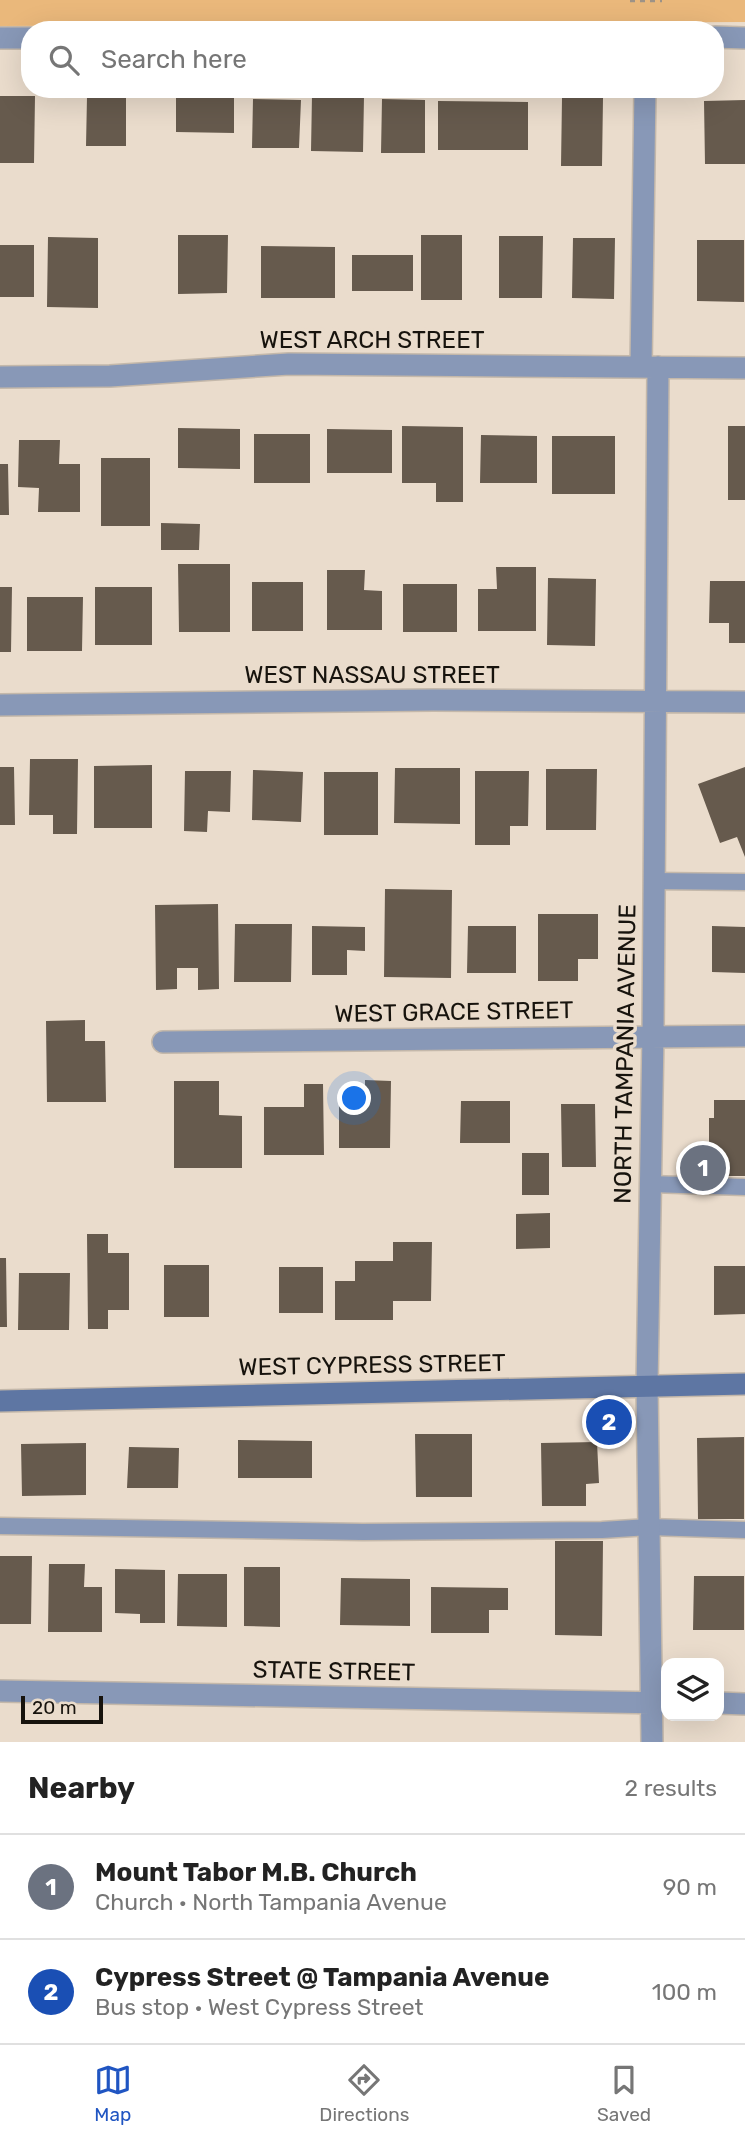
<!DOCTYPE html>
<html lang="en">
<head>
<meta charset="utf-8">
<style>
  body { margin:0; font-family:Rubik,sans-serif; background:#f2f2f2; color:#222 }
  .controls { position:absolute; right:21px; bottom:21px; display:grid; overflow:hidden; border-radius:14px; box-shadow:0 7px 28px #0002 }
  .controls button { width:63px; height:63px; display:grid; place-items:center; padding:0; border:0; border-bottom:2px solid #e0e0e0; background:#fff; color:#222; font:35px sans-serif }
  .scale { position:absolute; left:21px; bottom:18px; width:82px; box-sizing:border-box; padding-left:7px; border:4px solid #17130d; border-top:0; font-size:19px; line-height:24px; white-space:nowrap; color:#17130d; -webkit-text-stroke:5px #eadccc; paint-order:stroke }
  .you { position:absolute; left:355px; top:1099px; width:24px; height:24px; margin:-18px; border:5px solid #fff; border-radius:50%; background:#1a73e8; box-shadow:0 0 0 10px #1a73e833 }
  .badge { display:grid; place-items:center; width:46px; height:46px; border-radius:50%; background:#2055c2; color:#fff; font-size:23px; font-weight:700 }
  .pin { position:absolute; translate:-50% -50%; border:4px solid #fff; box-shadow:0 2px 7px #0006 }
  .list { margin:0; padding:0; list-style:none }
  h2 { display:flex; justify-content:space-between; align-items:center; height:91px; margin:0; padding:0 28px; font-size:30px }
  h2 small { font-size:23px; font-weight:400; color:#767676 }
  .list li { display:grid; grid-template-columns:46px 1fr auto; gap:21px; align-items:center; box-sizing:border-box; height:105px; padding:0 28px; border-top:2px solid #e0e0e0 }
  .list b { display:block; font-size:26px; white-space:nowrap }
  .list p { margin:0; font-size:23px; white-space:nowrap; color:#767676 }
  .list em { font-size:23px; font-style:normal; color:#767676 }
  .icon { flex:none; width:38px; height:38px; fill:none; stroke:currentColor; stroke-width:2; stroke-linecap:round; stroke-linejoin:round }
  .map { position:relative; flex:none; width:745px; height:1742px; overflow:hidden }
  .search { position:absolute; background:#fff; box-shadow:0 7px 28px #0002; left:21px; right:21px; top:21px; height:77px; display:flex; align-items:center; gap:18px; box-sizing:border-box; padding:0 24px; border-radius:28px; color:#767676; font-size:26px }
  .sheet { height:301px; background:#fff }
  nav { display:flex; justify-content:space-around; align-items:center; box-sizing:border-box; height:98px; border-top:2px solid #e0e0e0; background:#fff; font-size:19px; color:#767676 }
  nav a { display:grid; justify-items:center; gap:4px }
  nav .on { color:#2055c2 }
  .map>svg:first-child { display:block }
</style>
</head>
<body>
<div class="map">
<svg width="745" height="1742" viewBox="0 0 745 1742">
  <rect width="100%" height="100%" fill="#eadccc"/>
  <path fill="#eab87b" d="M0,0H745V22L0,26Z"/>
  <path fill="#665a4d" d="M176,89L234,90V133L176,132Z
    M312,95L364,96L363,152L311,151Z
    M0,96H35L34,163H0Z
    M87,97H126V146H86Z
    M562,98H603L602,166H561Z
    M253,99L301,100L299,148H252Z
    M382,99L425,100V153H381Z
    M745,100V164H705L704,101Z
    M438,101L528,102V150H438Z
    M178,235H228L227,293L178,294Z
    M421,235H462V300H421Z
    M499,236H543L542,298H499Z
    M48,237L98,238V308L47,307Z
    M573,238H615L614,299L572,298Z
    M697,240H744V302L697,301Z
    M0,245H34V297H0Z
    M261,246L335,247V298H261Z
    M352,255H413V291H352Z
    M402,426L463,427V502H436V483H402Z
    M728,426H745V500H728Z
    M178,428L240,429V469L178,468Z
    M327,429L392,430V473H327Z
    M254,434H310V483H254Z
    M481,435L537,436V483H480Z
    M552,436H615V494H552Z
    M19,440H60L59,464H80V512H38L39,488L18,487Z
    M101,458H150V526H101Z
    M0,464H8L9,515H0Z
    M161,523L200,524L199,550H161Z
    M178,564H230V632H179Z
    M496,567H536V631H478V589H497Z
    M327,570H365L364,590L382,591V630H327Z
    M548,578L596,579L595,646L547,645Z
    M710,581H745V643H729V623H709Z
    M252,582H303V631H252Z
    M403,584H457V632H403Z
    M0,587H12L11,652H0Z
    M95,587H152V645H95Z
    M27,597H83L82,651H27Z
    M30,759H78L77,834H53V815H29Z
    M152,765V828H94V766Z
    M0,767H14L15,825H0Z
    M745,767V857L737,837L720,843L698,784Z
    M395,768H460V824L394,823Z
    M546,769H597L596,830H546Z
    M253,770L303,772L301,822L252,820Z
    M185,771H231L230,812L208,811L207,832L184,831Z
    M475,771H529L528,826H510V845H475Z
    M324,772H378V835H324Z
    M385,889L452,890L451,978L384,977Z
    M218,904L219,989L198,990V968H177V989L156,990L155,905Z
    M538,914H598V959H578V981H538Z
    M235,924H292L291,982H234Z
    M312,926L365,927V951L347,950V975H312Z
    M468,926H516V973H467Z
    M712,926L745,927V973L712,972Z
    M85,1020V1041H105L106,1102H47L46,1021Z
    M365,1080L391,1081L390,1148H339V1103H365Z
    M174,1081H219V1115L242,1116V1168H174Z
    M304,1084H323L324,1155H264V1107H304Z
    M714,1100H745V1176H714V1157H709V1118H714Z
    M461,1101H510V1143H460Z
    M561,1104H595L596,1167H562Z
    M522,1153H549V1195H522Z
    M550,1213V1248L516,1249V1214Z
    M87,1234H108V1253H129V1310H108V1329H88Z
    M393,1242H432L431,1301H393V1320H335V1281H355V1261H393Z
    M0,1258H6L7,1327H0Z
    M164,1265H209V1317H164Z
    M714,1266H745V1314L714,1315Z
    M279,1267H323V1313H279Z
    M19,1273H70L69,1330H18Z
    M415,1434H472V1497H416Z
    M744,1437V1519H698L697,1438Z
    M238,1440L312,1441V1478H238Z
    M597,1442L599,1483L586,1484V1506H542L541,1443Z
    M86,1443V1495L22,1496L21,1444Z
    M129,1447L179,1448L178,1488H127Z
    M555,1541H603L602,1636L555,1635Z
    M0,1556H32L31,1624H0Z
    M49,1564H85L84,1587H102V1632H48Z
    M244,1567H280V1627L244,1626Z
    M115,1569L165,1570V1623H140V1614L115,1613Z
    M178,1574H227V1627L177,1626Z
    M694,1576H744V1630H693Z
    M341,1578L410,1579V1626L340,1625Z
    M431,1587L508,1588V1610H489V1633H431Z"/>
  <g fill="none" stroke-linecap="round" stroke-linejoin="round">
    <g stroke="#c4b8aa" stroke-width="19">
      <path id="lane" d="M653,881L745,882
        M650,1184L745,1187
        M0,1526L363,1532L602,1530L649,1527L745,1530"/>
    </g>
    <g stroke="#c4b8aa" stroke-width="24">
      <path id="street" d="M715,37L745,38
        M0,38H30
        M641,367L645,89
        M0,377L110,376L289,364L745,368
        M0,705L433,700L745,702
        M163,1042L745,1036
        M0,1691L664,1703
        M719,1703L745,1704
        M652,1742L647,1385L653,1035L658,367"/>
    </g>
    <g stroke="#c4b8aa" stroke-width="24">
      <path id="secondary" d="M0,1401L745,1384"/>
    </g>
    <path stroke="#9d9286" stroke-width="4.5" stroke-dasharray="5 5" stroke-linecap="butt" d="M630,0H662"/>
    <use href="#lane" stroke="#8898b7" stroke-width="16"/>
    <use href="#street" stroke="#8898b7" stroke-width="21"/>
    <use href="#secondary" stroke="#5e76a3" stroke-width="21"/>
  </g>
  <g text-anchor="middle" stroke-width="7" stroke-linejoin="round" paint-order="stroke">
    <g font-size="24" fill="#17130d" stroke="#eadccc">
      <text x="372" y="348">WEST ARCH STREET</text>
      <text x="372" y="683">WEST NASSAU STREET</text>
      <text transform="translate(454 1012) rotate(-1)" y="8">WEST GRACE STREET</text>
      <text transform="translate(625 1054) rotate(-89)" y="8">NORTH TAMPANIA AVENUE</text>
      <text transform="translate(372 1365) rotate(-1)" y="8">WEST CYPRESS STREET</text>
      <text transform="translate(334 1671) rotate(1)" y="8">STATE STREET</text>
    </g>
  </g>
</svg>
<div class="controls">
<button><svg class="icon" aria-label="layers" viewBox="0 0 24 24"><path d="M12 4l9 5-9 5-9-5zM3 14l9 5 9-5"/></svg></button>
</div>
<div class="scale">20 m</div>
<div class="you"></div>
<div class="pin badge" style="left:703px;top:1168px;background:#6b7280">1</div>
<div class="pin badge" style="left:609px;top:1422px;background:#1a4fb4">2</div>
<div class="search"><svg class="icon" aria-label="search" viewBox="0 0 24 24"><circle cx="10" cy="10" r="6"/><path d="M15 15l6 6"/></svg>Search here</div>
</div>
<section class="sheet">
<h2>Nearby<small>2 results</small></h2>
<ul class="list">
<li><span class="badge" style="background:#6b7280">1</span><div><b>Mount Tabor M.B. Church</b><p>Church · North Tampania Avenue</p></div><em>90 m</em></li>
<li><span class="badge" style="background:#1a4fb4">2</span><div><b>Cypress Street @ Tampania Avenue</b><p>Bus stop · West Cypress Street</p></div><em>100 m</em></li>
</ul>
</section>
<nav>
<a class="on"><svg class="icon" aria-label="map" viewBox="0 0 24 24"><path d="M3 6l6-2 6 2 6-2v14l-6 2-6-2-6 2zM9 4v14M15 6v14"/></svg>Map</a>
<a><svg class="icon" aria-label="directions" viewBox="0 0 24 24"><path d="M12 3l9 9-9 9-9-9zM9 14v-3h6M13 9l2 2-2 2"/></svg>Directions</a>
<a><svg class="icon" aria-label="saved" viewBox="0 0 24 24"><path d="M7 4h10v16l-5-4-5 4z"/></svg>Saved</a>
</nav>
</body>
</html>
